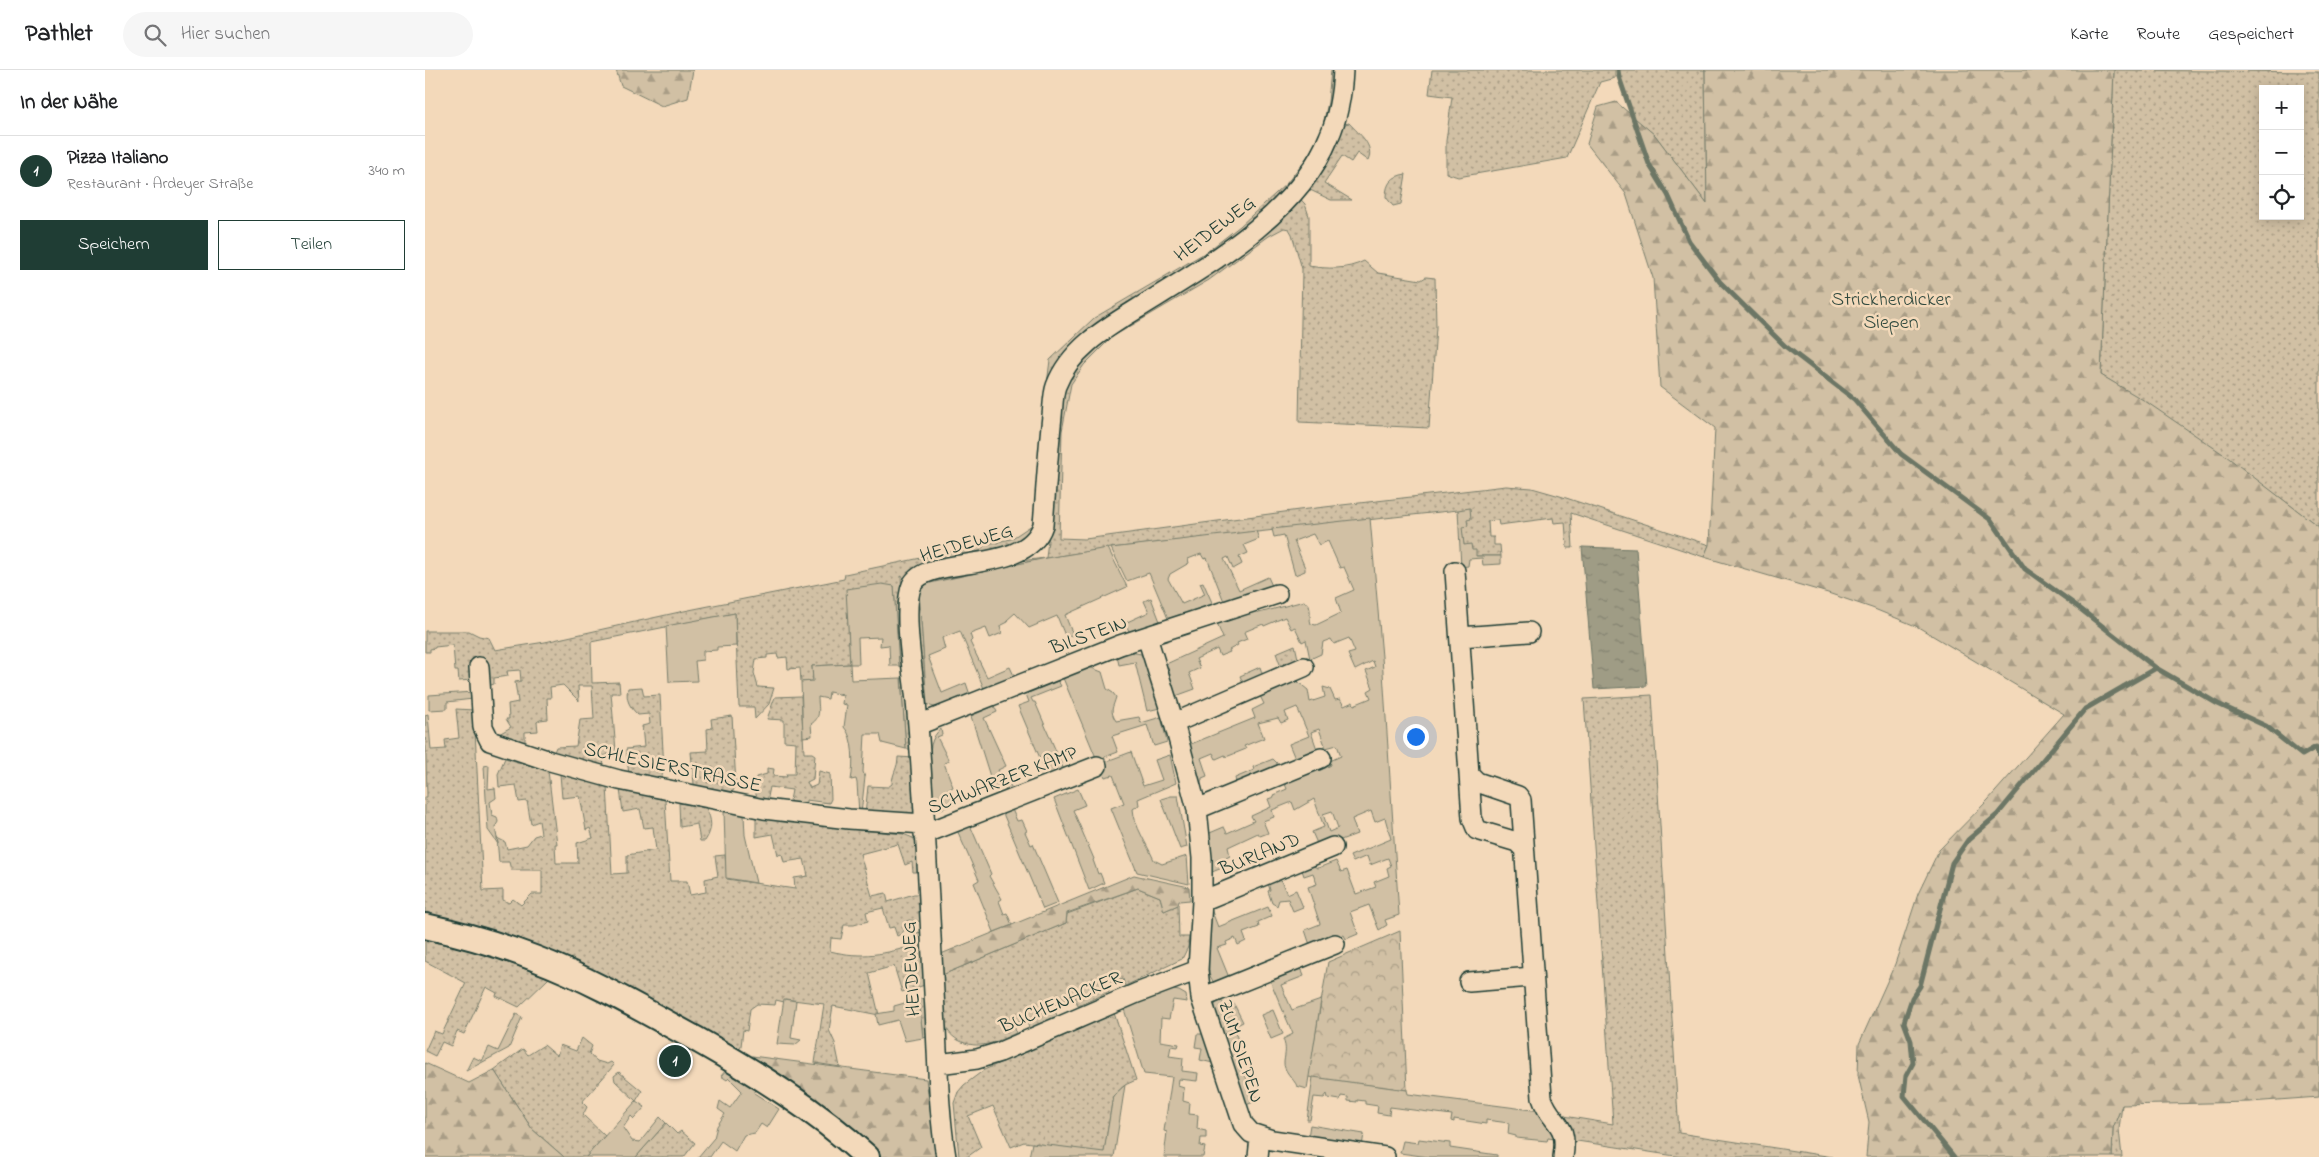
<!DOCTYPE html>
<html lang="de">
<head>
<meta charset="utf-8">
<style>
  body { margin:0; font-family:"Indie Flower",sans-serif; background:#f6f6f6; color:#202124 }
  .controls { position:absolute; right:15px; top:15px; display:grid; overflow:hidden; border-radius:0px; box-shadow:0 2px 12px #0003 }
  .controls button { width:45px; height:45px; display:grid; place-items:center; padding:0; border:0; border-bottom:1px solid #e0e0e0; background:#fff; color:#202124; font:25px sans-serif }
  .you { position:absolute; left:990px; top:666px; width:18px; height:18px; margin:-12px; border:4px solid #fff; border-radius:50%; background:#1a73e8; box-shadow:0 0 0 8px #1a73e833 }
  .badge { display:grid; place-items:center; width:32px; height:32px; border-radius:50%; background:#1f3d34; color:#fff; font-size:16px; font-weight:700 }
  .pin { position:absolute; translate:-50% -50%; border:2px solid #fff; box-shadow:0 1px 5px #0006 }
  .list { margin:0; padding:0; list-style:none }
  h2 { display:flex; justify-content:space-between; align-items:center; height:65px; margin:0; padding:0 20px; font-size:21px }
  h2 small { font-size:16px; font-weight:400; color:#757577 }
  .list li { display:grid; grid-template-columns:32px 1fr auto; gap:15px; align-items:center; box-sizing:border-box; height:70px; padding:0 20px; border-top:1px solid #e0e0e0 }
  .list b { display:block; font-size:19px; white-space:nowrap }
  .list p { margin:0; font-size:16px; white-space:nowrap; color:#757577 }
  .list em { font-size:16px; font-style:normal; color:#757577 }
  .actions { display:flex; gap:10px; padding:15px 20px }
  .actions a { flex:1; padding:11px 0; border:1px solid #1f3d34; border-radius:0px; text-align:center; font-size:18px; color:#1f3d34 }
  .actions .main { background:#1f3d34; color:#fff }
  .icon { flex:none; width:28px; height:28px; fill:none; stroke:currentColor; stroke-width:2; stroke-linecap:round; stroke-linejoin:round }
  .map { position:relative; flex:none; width:1894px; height:1087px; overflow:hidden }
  header { display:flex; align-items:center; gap:30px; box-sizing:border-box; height:70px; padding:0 25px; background:#fff; border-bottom:1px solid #e0e0e0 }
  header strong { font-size:24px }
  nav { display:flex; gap:28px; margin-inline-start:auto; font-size:18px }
  .search { width:350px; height:45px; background:#f6f6f6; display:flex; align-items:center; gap:12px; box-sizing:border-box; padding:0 18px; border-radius:28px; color:#757577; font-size:19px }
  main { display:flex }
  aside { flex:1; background:#fff }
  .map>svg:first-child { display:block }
</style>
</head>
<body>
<header>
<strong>Pathlet</strong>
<div class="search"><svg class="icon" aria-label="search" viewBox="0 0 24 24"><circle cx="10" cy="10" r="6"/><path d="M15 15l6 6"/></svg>Hier suchen</div>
<nav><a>Karte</a><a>Route</a><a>Gespeichert</a></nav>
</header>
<main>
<aside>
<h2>In der Nähe<small></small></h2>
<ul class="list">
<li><span class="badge">1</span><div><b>Pizza Italiano</b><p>Restaurant · Ardeyer Straße</p></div><em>340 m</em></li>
</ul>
<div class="actions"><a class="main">Speichern</a><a>Teilen</a></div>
</aside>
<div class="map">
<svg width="1894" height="1087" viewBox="0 0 1894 1087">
  <defs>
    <pattern id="grass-dots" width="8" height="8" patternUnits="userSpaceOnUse" patternTransform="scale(1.25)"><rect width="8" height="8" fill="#d1c0a4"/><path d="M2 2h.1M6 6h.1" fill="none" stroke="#a99d86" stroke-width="1.8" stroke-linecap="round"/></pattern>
    <pattern id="forest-firs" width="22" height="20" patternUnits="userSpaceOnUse" patternTransform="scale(1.25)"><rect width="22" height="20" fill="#d1c0a4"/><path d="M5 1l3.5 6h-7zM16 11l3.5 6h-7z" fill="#a99d86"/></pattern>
    <pattern id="park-crowns" width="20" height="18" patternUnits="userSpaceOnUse" patternTransform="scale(1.25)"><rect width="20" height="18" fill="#d1c0a4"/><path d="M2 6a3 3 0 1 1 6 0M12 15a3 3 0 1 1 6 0" fill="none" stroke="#a99d86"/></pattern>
    <pattern id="water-ripples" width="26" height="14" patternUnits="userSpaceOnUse" patternTransform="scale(1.25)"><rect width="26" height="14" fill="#9f9c85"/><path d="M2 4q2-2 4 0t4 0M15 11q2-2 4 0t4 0" fill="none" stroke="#81806e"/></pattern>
  </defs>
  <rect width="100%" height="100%" fill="#f3d9ba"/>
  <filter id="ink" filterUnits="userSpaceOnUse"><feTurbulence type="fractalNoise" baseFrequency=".02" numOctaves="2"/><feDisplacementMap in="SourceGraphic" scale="10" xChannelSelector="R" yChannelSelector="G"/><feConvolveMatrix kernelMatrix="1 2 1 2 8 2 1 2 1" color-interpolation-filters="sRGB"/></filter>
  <g filter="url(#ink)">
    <path fill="url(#grass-dots)" stroke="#787e6c" fill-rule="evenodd" d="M906,0H909L907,34L898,66L865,118L880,134L884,146V196C902,199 922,200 939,191L953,203L996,210L1001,207L1010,208L1011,257L1004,358L874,352L877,199L867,164L864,159L859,158L844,166L784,210L687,267L659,295L646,314L637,361L634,468L660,469L874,440L1081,416L1107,418L1135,426L1284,475L1279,487L1146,443L1148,478H1142L1140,452L1129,453L1128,448L1074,455L1073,450L1063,451L1064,467H1069V475H1075L1076,486H1051L1039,475L1033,440L686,478L621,488L514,511L501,514L494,522L502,634L497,629L490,530L496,518L476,506L481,597L474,596L469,516L422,519L425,594L387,596L388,611L376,612L375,598L363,599L362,587L353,588L352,584L342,585V588L331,589L329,603L333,617L349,618L344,634L330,649L329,637H314L310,543L166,572L167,613L194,612L195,623H186L191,681L189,684L178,686L179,699L131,687L129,682L131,677L151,676L155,650L169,649L167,616H153L154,631L138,615L125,617L126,628H122L123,649L115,650L112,652L113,661L100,662V676H113V682L74,664L86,657L81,649H84L83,634L93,632L90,612L96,611L95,600L82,601L83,606L69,608V614L63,616L47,610L34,611L33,601H30L28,575L10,577V578L5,579V582H0V561H44L54,566L64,568L70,580L120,572L259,541L419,509L420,504L586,469L607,455L614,418L618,347L625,290L669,248L783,181L815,156L862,113L882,87L896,64L903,32ZM624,461L621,488L505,501L590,476Z
      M1007,0H1190V8L1175,12L1142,88L1033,107L1021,103V71L1027,27L1004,24Z
      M1193,0H1280L1282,134L1230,65L1209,48L1194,7Z
      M1689,0L1894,2V457C1823,403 1752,351 1676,305ZM1838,19H1875V146H1838Z
      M924,53C934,64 950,75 943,91L932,83L926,92L917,86L899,113L927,130H906L883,119L916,55Z
      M981,104L976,134L968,136L961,127C961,113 967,106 981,104Z
      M870,575L874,593L857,600L851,583Z
      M476,608H482L490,679H481Z
      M217,617L219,626L235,625L239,700L236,709L204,705L201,679L219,677L217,656L225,654L224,644L213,645C205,637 200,630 203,618Z
      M1227,625L1254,1063L1408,1087H1257L1152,1071L1148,1076L1136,1058L1139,1046L1188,1054L1159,629Z
      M376,626L379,683H387L390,685L388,709L382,712L385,718L392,715L394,701L405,704L406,729L404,733L381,730V739L364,736L367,720L345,717L342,732L334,729L331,725V707L342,704V698L349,699L348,706L362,707L361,704H370L371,672L359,671V650L342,649L350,627Z
      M31,639L49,640L58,821L78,820V830L84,833L88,829L96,835L107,824H117V800H86L84,792H74L72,768L80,772L82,779L102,775L109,766L116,764L114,751L106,754L102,731L94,732L91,715L74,717L73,704L80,688L123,701L132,774H130L131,793H153L152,773L168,768L165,758L161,760L155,726L137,728L135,704L182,716L187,804L202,803V785L231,780L228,757L219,758L215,739L198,742L195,719L240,730L245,811H262L265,825L281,822L280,809L293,806L290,786L300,785L302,809L370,819L369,808L383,806L379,789L359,792L357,784L353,785L348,764L331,767V747L414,758L478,764L488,768L491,772L494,802H488L487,792L480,795L473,774L435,784L447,826L461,823L463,832L489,824H496L497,852L484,850L480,852C480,860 479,863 472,866L469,857L464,858L458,838L441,842L443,851L429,855H419L416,869L406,868L405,881C438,889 459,884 491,875V862L498,863L500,915L477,922L469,896L444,903L454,945L408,936L404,960L410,973L415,997L390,993L399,934L360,929L359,932L351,930L350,935L332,934L325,939L322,961L318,960L316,976L313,981L0,848V727H2L0,645L3,644L6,680L21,679L20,670L34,668Z
      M307,646L311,714L308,721L303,724L267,719L269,714L266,682L283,681L282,659L287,658L286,649Z
      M473,687L490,688V741L487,745H440L443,716L463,717L467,714C467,704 473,698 473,687Z
      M254,733L281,738C287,750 288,759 280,771H275L272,754L255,757Z
      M713,818L735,827L739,841L753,835L754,867H764L763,877L757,889L700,916L698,909L682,915L684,922L653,936L650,927L628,935L632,946L604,958L601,949L589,954L591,963C571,972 554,981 533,970C525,965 521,960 520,951C517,937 518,920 517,905L641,853L642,844Z
      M0,870L55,882L124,908L94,937L71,926L72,923L61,917L39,964L32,961L26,976L17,972L10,986L0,981L9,961L17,964L41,913L0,891Z
      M501,928L502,967L498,968L494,929Z
      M689,943L711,1010L700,1015L688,1026L679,1083L599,1072L586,1077L568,1036L543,1046L556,1077L542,1087H534L529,1033L533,1022L539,1015L559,1000Z
      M157,968L167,976L164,984L172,991L182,994L186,992L189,995L157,1032L162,1037L158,1045L180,1066L161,1087H139L107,1059L69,1000L98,979L103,985L119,975L132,986L135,975L151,981Z
      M194,1002L217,1021L211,1031L190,1011L189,1006Z
      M1697,1035L1694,1059L1697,1087H1687L1688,1058Z
      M241,1053L252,1064L256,1061L270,1073L259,1087H211Z"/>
    <path fill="url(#forest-firs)" stroke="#787e6c" d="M191,0H268L263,28L237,36L196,16Z
      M1280,0H1689L1676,305L1720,331L1801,386L1894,457V1027L1825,1032L1697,1035L1688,1058L1687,1087H1441L1444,1052L1433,1005L1434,974L1470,894L1493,824L1514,780L1563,730L1639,644L1493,557L1447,538L1403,523L1279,487L1284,475L1290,358L1235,317L1228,208L1201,124L1162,74L1173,37L1191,32L1230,65L1282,134Z
      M709,805L764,817L765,830L754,831L753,835L739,841L735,827L713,818L642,843L641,853L517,905L516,884Z
      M327,986L501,1009L512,1087H456L446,1077L325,991Z
      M0,993L44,1013L69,1000L107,1059L139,1087H0Z"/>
    <path fill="url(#park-crowns)" stroke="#787e6c" d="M975,861L982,1020L883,1007L903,892Z"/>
    <path fill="#d1c0a4" stroke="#787e6c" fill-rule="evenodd" d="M1045,438L1046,449L1042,450L1043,456L1037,457L1039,475L1046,474L1047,480H1051V486H1076V494L1058,495L1057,488L1044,489L1043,496L1036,497L1033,440Z
      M945,448L957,587L974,845L960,850L962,855L954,860L944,835L925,842L933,864L921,869L919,865L886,878L880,860L895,854L883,817L892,814L888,803L879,806L877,800L888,796L893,798L911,791L916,802L922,800L931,824L951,817L949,812L964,806L962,798L966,796L963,788L945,795L942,786L928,792L925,786L966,769L960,748L950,752L946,741L927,749L932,764L894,778L887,762L899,757L889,729L870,740L867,732L847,740L849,747L838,751L843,763L835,766L833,763L803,777L805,786L799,789L802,796L782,804L780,765L799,757L802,763L829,751L826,746L846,737L843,729L849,727L848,725L862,719L858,709L891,696L894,701L906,695L905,691L916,686L912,675L901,678L894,659L886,662L893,682L871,691L864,674L884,666L872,637L860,642L863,650L856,653L853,648L833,653L839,668L819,676L821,679L801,687L800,685L791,689L788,683L776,688L782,706L777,708V711L770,713L761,676L830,648L827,640L839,634L833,622L868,608L883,620L885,632L900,627L898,617L905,619L910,630L915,629L919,636L928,632L929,635L946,628L943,621L948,618L941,601L950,597L948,591L930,600L923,584L930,582L924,568L909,574L906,569L898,572L896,584L885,589L881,570L877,572L870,557L866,559L860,547L839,556L838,554L819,562L822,569L812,573L813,575L804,580L805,582L795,586L792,579L771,589L775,598L764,603L770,619L748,627L739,595L798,568L790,549L831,538L834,543L879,531C889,537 883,545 886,554L891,555L916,543L911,528L929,520L919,497L915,498L903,471L894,475L888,464L869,471L880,498V501L870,505L859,465L849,467L847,459ZM907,741L913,758L904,762L898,744Z
      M831,461L834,469L819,475L823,483L814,487L817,494L808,499L803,487L799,489L814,520L843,507L848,518L800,534L782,488L779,489L776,484L763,489L764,493L745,504L743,509L757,534L780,524L775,513L778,512L789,537L744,551L724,503L702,511L686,478Z
      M683,478L702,517L640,545L648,565L641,568L632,546L604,558L590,543L582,550L583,552L575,556L577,563L565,568L561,558L545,564L547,570L545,572L562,607L585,597L591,610L560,621L535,561L517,568L520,579L503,586L517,623L541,613L546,628C533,632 514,643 502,634L494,522L501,514L514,511L621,488Z
      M457,514L469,516L474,596H465L464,575L455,576L456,567L433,568L434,594H425L426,610L476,608L481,679L457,673L455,664H440L438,702L440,707L436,744H434L432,713L431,709L426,710C429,695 429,667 419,657L422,635L417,634L418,625L404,622L403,629L393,627C393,638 397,647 386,654L387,666L378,667L376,612L388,611L387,596L425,594L421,519Z
      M726,528L736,554L705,563L700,553L724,542L719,531Z
      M310,543L311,576L292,577V580L278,581V590L270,591L272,611L244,612L241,556Z
      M705,582L716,584C726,601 730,619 735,638L722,641L710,592L694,595L692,586Z
      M664,597L677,602L682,619L688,623L691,627C688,638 684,640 691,651L714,647L716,653L736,647L742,672L729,676L722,655L687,666L693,682L672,690L638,608Z
      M835,597L839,609L820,617L815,606Z
      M633,611L636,616L606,628L608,632H610L639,700L623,707L593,636L604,632L601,624Z
      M48,622V629L22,632V639L4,640V625Z
      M569,636L572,642L559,648L581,696L573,700L576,706L581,705L588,722L582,725L579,715L569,719L546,646Z
      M516,659L517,665L512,667L524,691L519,693L528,717L523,720L529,734L508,742C507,720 496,673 516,659Z
      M706,682L718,716L737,710L730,690L745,685L751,713L713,729L714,735L708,739C709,756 722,774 729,790L737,794L762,786L764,814L712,802L686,738L699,733L688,705L680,707L674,694Z
      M848,689L852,693V699L799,721L798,718L811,712L810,708L829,700L828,697Z
      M64,695L63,719L70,718L71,728L65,732L67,745L72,747L73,752L70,757L73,774L63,760L59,696Z
      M653,719L660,735L648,740L669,789L668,790L673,804L675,803L679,813L664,820L629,729Z
      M746,726H753L762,777L755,779L736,729Z
      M586,737L592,751L597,750L602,761L600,762L606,775L608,774L633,833L618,839L577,741Z
      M299,741L319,745L320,765L331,813L301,808Z
      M545,755L566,804L564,806L577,829L574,831L579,844L582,843L587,855L569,862L549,813L554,810L532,760Z
      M855,809L862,824L871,820L878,837L868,841L863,829L854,830L852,836L847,833L843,821L845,820L843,813Z
      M843,837L847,846L833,852L834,857L818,863L821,871L813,875L810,868L801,872L802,875L792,878L805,910L790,915L784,904L782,842L786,839L793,857Z
      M875,896L879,906L856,915L867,940L896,930L882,1019L872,1016C869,1009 858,1001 859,992C860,983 862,979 858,969L868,964L844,908Z
      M742,919L754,921L761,925L762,932L748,930L744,949L736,948L735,971L754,974L753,977L746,976L744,986L758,988L757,1001L773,1003L772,1011L754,1009L753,1016L759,1018L758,1031L765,1033L764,1044L773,1045L772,1059L781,1061V1068H776L775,1076L780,1077L778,1087H739L742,1062L739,1061L747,1007L719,1004L699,939Z
      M359,929L371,931L366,968L376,970L370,975L352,974Z
      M494,929L498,968L480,971L473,950L453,955L451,944L469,941V936Z
      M794,929L802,936L809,934L818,952L808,957L822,993L816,995L830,1028L835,1026L836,1029L821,1035L790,941V935Z
      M848,940L858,964L846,969L836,945Z
      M91,944L97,947L84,978L41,1001L48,987L57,991L64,977L73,981Z
      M772,964H779L788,993L775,990L777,978L770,977Z
      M301,1000L331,1020L329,1023L354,1039L342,1058L336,1054L330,1063L319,1065L310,1081L296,1071L285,1087H273L289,1068L292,1056L300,1044L293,1039L295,1031L305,1038L317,1021L304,1008L302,1010L296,1006Z
      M888,1007L982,1020L983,1024L1115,1041L1130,1069L1123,1068L1122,1071L1091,1068V1066L1083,1064L1084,1053L1061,1050V1054L1029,1049V1052L1026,1051L1027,1045L965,1037L964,1045L952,1043L953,1036L940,1034V1031L932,1030V1032L923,1031V1027L916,1026L915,1030L903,1028L902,1024L899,1028L889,1027L885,1050H882Z
      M700,1015L689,1087H604L607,1073L679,1082L688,1026Z
      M211,1031L220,1037L209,1049L206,1046L198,1058L207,1071L215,1072L235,1047L241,1053L211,1087H161Z
      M885,1055L939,1064L937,1076L883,1067Z
      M994,1069L1025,1073V1078L1072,1085V1087H1004L975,1083L978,1071L993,1073Z"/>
    <path fill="url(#water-ripples)" stroke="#6c7665" d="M1157,477L1211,479L1222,616L1169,619Z"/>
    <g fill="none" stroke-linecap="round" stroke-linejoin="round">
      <path stroke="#6c7665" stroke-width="5" d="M1193,0L1194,7L1224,94L1243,125L1264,171L1295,212L1360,276L1429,329L1476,384L1566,450L1600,499L1649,534L1731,598L1793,634L1841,656L1877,685L1891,677L1894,686
        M1529,1087L1479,1026L1481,1006L1488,993L1486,971L1479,952L1487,928L1495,916L1527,793L1543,770L1572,745L1660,639L1731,598"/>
      <g stroke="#1f3d34" stroke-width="22">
        <path id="minor" d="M1030,501L1044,704L1052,712L1093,726L1096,730L1117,1028C1126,1055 1144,1051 1138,1087
          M722,567L749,653L772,739L777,788V831L773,900L776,928L818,1054L826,1063L847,1070L960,1087
          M1035,567L1104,562
          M54,597L58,657L65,671L125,691L194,710L339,739L424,749L499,754
          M749,653L879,597
          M493,655L695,575L852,524
          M1044,704L1047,748L1052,760L1092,772L1099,779
          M772,739L896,688
          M499,764L672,696
          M777,831L908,777
          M1044,912L1108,907
          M776,928L910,874
          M513,994L552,989L575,982L712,923L773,900
          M521,1087C513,1039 513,989 510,940C504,837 500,733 491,631C488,604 477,537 487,515C502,483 601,507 618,455C621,419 623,382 627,346C628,336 628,324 631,316C645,279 681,258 712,239C781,196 872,146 904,67C913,47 917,22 918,0
          M833,1087L835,1067"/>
      </g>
      <g stroke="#1f3d34" stroke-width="28">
        <path id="major" d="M0,856C37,864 73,874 109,888C165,909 218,940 271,969C331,1003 391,1040 442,1087"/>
      </g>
      <use href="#minor" stroke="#f3d9ba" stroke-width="19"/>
      <use href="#major" stroke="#f3d9ba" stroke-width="24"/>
    </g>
  </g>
  <g text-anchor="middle" stroke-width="5" stroke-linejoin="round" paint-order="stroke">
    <g font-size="20" fill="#1f3d34" stroke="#f3d9ba">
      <text transform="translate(789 158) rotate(-37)" y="7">HEIDEWEG</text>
      <text transform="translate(541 472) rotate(-16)" y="7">HEIDEWEG</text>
      <text transform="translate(663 564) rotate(-20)" y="7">BILSTEIN</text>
      <text transform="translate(248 696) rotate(12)" y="7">SCHLESIERSTRASSE</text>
      <text transform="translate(577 709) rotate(-21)" y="7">SCHWARZER KAMP</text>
      <text transform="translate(834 783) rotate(-22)" y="7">BURLAND</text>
      <text transform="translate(485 899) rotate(-93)" y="7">HEIDEWEG</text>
      <text transform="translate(635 931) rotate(-23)" y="7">BUCHENACKER</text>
      <text transform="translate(817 981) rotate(72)" y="7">ZUM SIEPEN</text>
    </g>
    <g font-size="20" fill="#314a3f" stroke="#f3d9ba">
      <text x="1466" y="235">Strickherdicker<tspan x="1466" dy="23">Siepen</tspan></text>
    </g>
  </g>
</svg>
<div class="controls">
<button>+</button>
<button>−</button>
<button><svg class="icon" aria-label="locate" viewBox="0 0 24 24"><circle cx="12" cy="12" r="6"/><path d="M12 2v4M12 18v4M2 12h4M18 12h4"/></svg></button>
</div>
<div class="you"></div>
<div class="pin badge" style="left:250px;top:991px">1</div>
</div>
</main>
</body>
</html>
